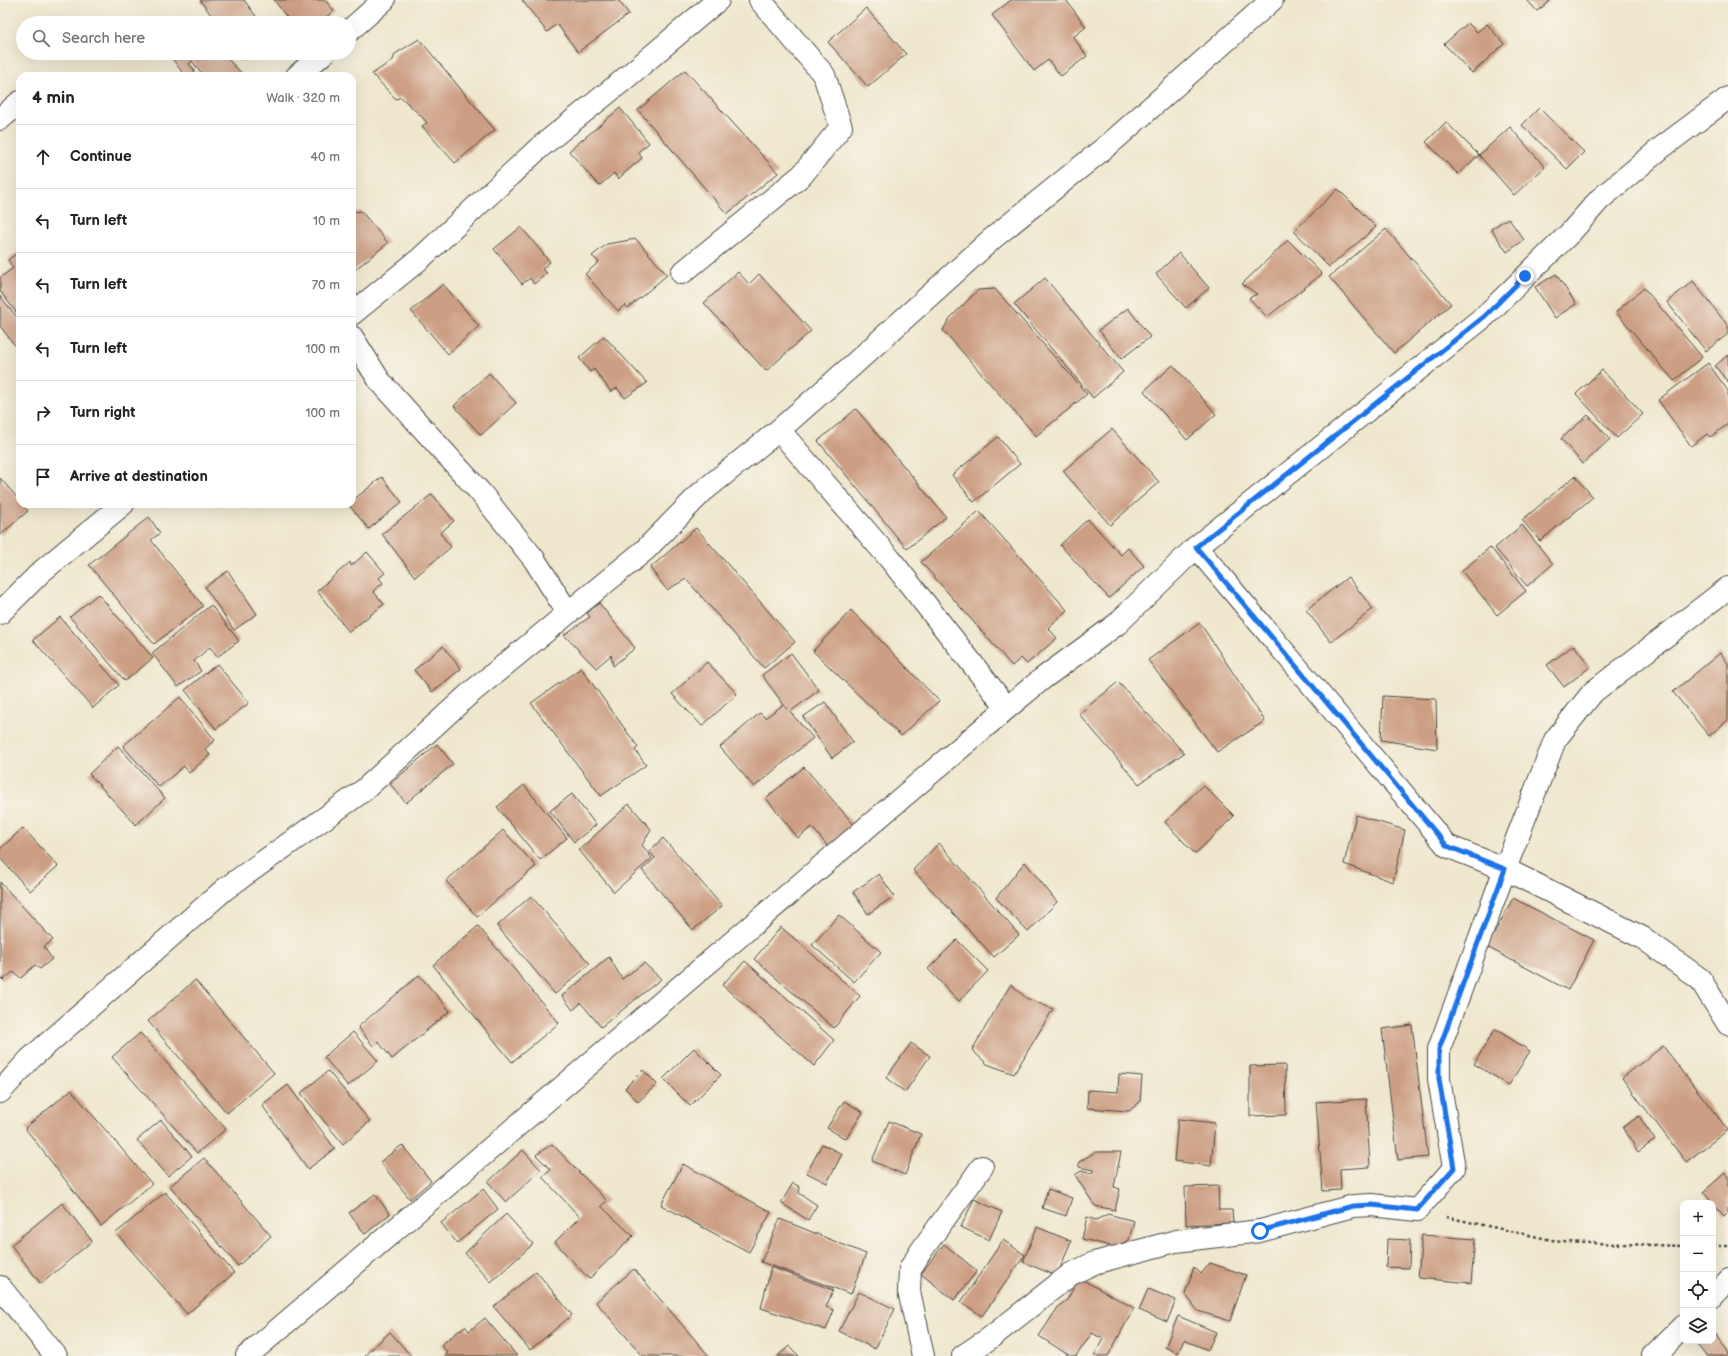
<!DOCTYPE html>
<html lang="en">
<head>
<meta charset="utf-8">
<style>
  body { margin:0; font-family:"Balsamiq Sans",sans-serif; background:#f2f2f2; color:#222 }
  .controls { position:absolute; right:12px; bottom:12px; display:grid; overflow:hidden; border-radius:8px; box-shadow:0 4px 16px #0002 }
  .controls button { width:36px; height:36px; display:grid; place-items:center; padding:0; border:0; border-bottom:1px solid #e0e0e0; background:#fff; color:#222; font:20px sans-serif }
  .stop { position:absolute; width:12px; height:12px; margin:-9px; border:3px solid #1a73e8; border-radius:50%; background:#fff }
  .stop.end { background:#1a73e8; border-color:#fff; box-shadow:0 1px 4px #0008 }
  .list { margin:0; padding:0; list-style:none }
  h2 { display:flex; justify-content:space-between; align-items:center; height:52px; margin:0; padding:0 16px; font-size:17px }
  h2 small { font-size:13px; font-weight:400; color:#767676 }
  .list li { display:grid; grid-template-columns:26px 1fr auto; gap:12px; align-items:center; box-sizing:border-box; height:64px; padding:0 16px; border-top:1px solid #e0e0e0 }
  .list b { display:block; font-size:15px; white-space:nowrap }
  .list em { font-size:13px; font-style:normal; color:#767676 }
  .icon { flex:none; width:22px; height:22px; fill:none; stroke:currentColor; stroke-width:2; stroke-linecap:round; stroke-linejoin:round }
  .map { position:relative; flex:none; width:1728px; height:1356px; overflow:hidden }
  .search { position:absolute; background:#fff; box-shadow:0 4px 16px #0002; left:16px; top:16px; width:340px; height:44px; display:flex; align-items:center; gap:10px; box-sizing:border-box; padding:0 14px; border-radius:22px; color:#767676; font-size:15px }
  .panel { position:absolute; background:#fff; box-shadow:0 4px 16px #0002; left:16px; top:72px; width:340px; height:436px; border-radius:12px }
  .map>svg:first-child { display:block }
</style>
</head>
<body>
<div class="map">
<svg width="1728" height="1356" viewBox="0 0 1728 1356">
  <rect width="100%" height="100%" fill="#f7f3e8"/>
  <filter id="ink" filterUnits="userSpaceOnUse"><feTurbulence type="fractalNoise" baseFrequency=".025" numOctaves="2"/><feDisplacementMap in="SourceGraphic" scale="8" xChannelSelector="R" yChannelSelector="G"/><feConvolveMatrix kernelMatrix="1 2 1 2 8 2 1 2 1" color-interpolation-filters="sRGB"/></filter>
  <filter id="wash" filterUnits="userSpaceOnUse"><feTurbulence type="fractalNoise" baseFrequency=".012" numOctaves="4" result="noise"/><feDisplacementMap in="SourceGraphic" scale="16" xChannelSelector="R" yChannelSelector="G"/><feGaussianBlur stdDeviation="0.9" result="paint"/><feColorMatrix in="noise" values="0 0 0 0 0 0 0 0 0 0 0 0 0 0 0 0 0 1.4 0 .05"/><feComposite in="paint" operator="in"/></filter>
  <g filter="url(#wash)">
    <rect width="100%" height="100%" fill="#efe7cd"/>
    <g id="blocks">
      <path fill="#cc9e83" d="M200,0H244L261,23H217Z
        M274,0H325L334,11L318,23H291Z
        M522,0H618L629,14L578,52L557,24L547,32Z
        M1011,0H1066L1086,27L1073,37L1087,56L1061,76L1048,60L1034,71L992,15Z
        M1527,0H1551L1537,11Z
        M866,8L906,54L868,87L828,42Z
        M1468,23L1477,32L1487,24L1504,44L1472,73L1444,44Z
        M419,39L495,130L455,163L422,126L427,123L423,118L401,97L396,99L372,74L393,60L395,54Z
        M168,53H222L244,76H204L192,61L189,64L195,71L189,76H185Z
        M239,53H253L244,60Z
        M685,70L778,173L727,214L638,110Z
        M620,108L649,143L638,152L642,158L618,179L614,173L599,186L569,151Z
        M1539,108L1584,152L1567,169L1522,125Z
        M1446,122L1479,155L1510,127L1545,167L1514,195L1479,155L1458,174L1426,142Z
        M1338,189L1376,227L1329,267L1294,231Z
        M352,210L354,212L361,211L388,243L352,272Z
        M1508,218L1524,240L1507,252L1491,229Z
        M521,227L550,262L542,269L547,273L534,284L530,278L522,284L494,249Z
        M1386,229L1451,304L1394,353L1329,277Z
        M636,239L667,275L628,308L625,305L618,311L585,274L599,262L592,256L607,244Z
        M1288,240L1322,274L1267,317L1249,298L1257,294L1242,284Z
        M20,251V317L0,291V278L13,268L8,260Z
        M1179,253L1209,288L1186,308L1156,274Z
        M738,272L749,284L759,274L811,331L766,371L704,303Z
        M1556,274L1576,304L1555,318L1535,287Z
        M1045,278L1123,372L1093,398L1014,304Z
        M1693,281L1728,326V334L1706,351L1667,302Z
        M443,284L479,326L448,354L411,311Z
        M1644,288L1702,357L1674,381L1616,312Z
        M995,289L1087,394L1036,436L943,330L950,318L978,290Z
        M0,296L20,321V346L17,348L0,326Z
        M1128,308L1150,337L1121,359L1099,330Z
        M604,336L647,383L625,398L617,388L611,392L594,369L590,372L579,358Z
        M1728,355V382L1715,366Z
        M1708,363L1728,391V424L1710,437L1707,434L1691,446L1658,400Z
        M1173,365L1216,414L1187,440L1144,391Z
        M1602,370L1643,414L1617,438L1576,394Z
        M489,373L516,403L481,435L454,406Z
        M856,409L946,517L907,549L818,441Z
        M1588,415L1610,439L1583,464L1561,439Z
        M1112,429L1159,482L1110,525L1063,471Z
        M998,437L1020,464L974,502L952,475Z
        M1575,476L1593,497L1540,541L1522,520Z
        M382,477L402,502L369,529L348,504H352V501Z
        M0,478L20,501V504H22L28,511L0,535Z
        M432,494L454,521L440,533L451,547L415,577L382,534Z
        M979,511L1067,610L1048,628L1057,638L1027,664L1021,658L1012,666L921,562Z
        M149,517L160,533L151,540L203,606L154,644L89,565Z
        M1088,519L1121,555L1128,548L1144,566L1109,598L1060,545Z
        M1522,525L1553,564L1527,586L1495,548Z
        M696,528L795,642L764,668L686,579L667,590L650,568Z
        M1490,547L1526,591L1497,615L1462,571Z
        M367,552L385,573L379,578L383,583L373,591L384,604L349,632L317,591L350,562L351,566Z
        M228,571L257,614L234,630L205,587Z
        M1348,577L1373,609L1331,642L1306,610Z
        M98,594L153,658L125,681L70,617Z
        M599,603L635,648L613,666L611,655L596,668L564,635L590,617L587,613Z
        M211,605L239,641L217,657L210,647L194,661L201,671L178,687L152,653Z
        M851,610L939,701L901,736L813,651Z
        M60,617L119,685L93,708L33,640Z
        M1200,623L1265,721L1217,752L1148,660Z
        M1574,645L1590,667L1564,687L1547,665Z
        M443,646L461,669L432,692L414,670Z
        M791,653L819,690L790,712L813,738L754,787L720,747L760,713L765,718L783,705L787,709L762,675Z
        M1720,653L1728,663V720L1709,736L1673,692Z
        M707,662L737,694L702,726L672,694Z
        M217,664L249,703L216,729L185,690Z
        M581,668L638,747L635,750L646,765L601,796L531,703Z
        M1118,682L1184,753L1139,784L1079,714Z
        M1383,696L1436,699L1437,749L1381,740Z
        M180,697L215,740L205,749L210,755L189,773L184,766L159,787L123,746Z
        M825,702L853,742L832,758L803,717Z
        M437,744L453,764L406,803L390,784Z
        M118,746L165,798L136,825L89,774Z
        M804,767L856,827L829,848L812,827L798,838L766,798Z
        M524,785L567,838L540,860L497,807Z
        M1203,785L1234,816L1195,854L1165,822Z
        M572,794L596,825L574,842L550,811Z
        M629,804L651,829L642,845L652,858L614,892L579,850Z
        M1356,815L1405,830L1393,882L1344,864Z
        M23,828L58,866L30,891L0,858V849Z
        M503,830L536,866L477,917L446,881Z
        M663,838L722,906L693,930L642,870L655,858L649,851Z
        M939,843L1019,935L994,957L913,870Z
        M1025,862L1057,902L1028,932L996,898Z
        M879,874L894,896L868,914L853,892Z
        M0,882L53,940L44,947L52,959L40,969L35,965L21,978L13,972L3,980L0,977Z
        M531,896L590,964L555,994L497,926Z
        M1513,898L1594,940L1568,990L1487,947Z
        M839,915L881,952L854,982L812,945Z
        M478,926L559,1023L512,1062L433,965Z
        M781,927L860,996L834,1028L754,959Z
        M957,940L988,971L959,1001L928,969Z
        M609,957L622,979L644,963L661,979L601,1027L581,1003L573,1010L562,996Z
        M745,961L834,1040L814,1066L722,985Z
        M419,975L450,1011L392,1059L378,1041L373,1046L358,1027Z
        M195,980L274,1073L227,1113L148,1021Z
        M1011,984L1026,998L1053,1009L1014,1074L987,1064L972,1050Z
        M1412,1025L1428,1157L1398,1160L1382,1029Z
        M1495,1029L1530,1051L1509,1085L1474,1064Z
        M353,1032L378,1061L348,1086L324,1057Z
        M140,1033L226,1129L197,1153L112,1057Z
        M911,1043L930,1056L905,1092L886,1078Z
        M1663,1046L1728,1130L1686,1162L1622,1078Z
        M694,1048L721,1075L690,1106L663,1079Z
        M1285,1065L1286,1115L1250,1116V1066Z
        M643,1070L657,1084L638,1102L625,1088Z
        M328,1071L370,1121L343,1144L301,1093Z
        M1119,1074L1142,1076L1140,1102L1129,1111L1087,1108L1088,1090L1118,1092Z
        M288,1085L335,1149L308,1169L262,1105Z
        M71,1090L152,1184L101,1226L25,1128Z
        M1366,1099L1370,1167L1340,1169L1341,1190L1323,1191L1316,1102Z
        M844,1101L863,1112L846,1139L827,1128Z
        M1639,1116L1655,1140L1638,1152L1623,1127Z
        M1178,1119L1215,1123L1211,1166L1174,1161Z
        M161,1120L192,1156L168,1176L137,1140Z
        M889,1121L921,1134L905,1175L872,1161Z
        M552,1144L607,1201L601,1206L633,1236L589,1279L555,1242L580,1217L542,1177L551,1170L536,1155Z
        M822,1144L842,1154L827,1183L807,1173Z
        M402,1145L431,1181L410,1199L380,1162Z
        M523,1150L541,1170L506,1202L488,1182Z
        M1095,1152H1121L1114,1187L1120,1189L1115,1210L1095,1206L1075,1175L1081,1171L1092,1174L1093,1170L1079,1167V1162Z
        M204,1158L271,1236L238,1266L170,1186Z
        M683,1164L771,1212L749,1252L661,1205Z
        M1725,1173L1728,1177V1212L1724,1216L1703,1192Z
        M793,1183L800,1187L799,1193L817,1205L808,1220L781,1203Z
        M1218,1186L1219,1210H1232L1233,1223L1186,1225L1185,1187Z
        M483,1189L498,1209L457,1243L441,1223Z
        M1048,1189L1072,1198L1066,1216L1042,1208Z
        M165,1192L234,1273L187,1314L116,1233Z
        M375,1194L390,1214L365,1234L349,1213Z
        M974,1199L1002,1212L989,1240L961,1227Z
        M62,1203L92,1241L41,1284L11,1245Z
        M506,1214L533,1244L491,1282L465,1253Z
        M1108,1214L1134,1221L1129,1240L1115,1247L1082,1239L1087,1217L1096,1220Z
        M780,1219L866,1254L851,1294L761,1262Z
        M1037,1227L1071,1241L1057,1276L1023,1262Z
        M1422,1235L1475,1239L1471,1283L1418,1278Z
        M1387,1239L1410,1240L1409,1268L1386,1267Z
        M1003,1240L1025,1255L982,1316L961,1302Z
        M944,1244L977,1271L954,1300L921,1274Z
        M1210,1263L1246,1275L1230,1321L1198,1311L1185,1294L1194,1267L1201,1274Z
        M771,1267L833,1290L826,1307L834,1310L826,1330L761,1308Z
        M634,1269L709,1356H643L596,1302Z
        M536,1271L572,1315L530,1350L494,1307Z
        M1079,1278L1134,1308L1108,1356H1094L1103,1339L1092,1333L1076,1356H1070L1039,1336L1059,1306L1067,1300Z
        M1148,1289L1176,1300L1167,1322L1139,1310Z
        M859,1292L895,1309L875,1349L839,1331Z
        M1178,1316L1216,1332L1208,1350L1184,1340L1178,1353L1165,1347Z
        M485,1318L517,1356H444L448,1353L441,1345L465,1326L469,1331Z
        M390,1332L411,1356H364Z
        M1713,1332L1728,1351V1354L1725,1356H1707L1695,1341H1713Z
        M789,1346L799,1356H778Z"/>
    </g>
  </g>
  <g filter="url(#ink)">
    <use href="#blocks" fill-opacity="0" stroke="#484743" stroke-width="1"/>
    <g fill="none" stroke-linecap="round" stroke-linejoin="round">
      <g stroke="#484743" stroke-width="24">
        <path id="street" d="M349,31L384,0
          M297,76L324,53
          M0,119L20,102
          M682,273L802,175L841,127L824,75L760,0
          M352,314L421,258L539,148L621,82L718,0
          M352,337L379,380L480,492L534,559L568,613
          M779,430L890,559L1007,708
          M1196,547L1447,846L1505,869L1643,938L1700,979L1728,1024
          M0,613L41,572L123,504
          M0,1092L30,1059L225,889L364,790L468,695L645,550L702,492L779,430L854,364L993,238L1113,141L1272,0
          M0,1287L56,1356
          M247,1356L1007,708L1042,679L1117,624L1196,547L1485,316L1570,233L1600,199L1661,148L1728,98
          M923,1356L909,1291L910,1269L921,1251L982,1167
          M963,1356L990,1338L1071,1274L1094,1263L1176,1241L1260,1231L1353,1206L1372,1205L1417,1210L1454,1168L1439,1079V1049L1505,869L1555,740L1593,692L1728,588"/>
      </g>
      <g stroke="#484743" stroke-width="24">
        <path id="secondary" d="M1713,1296L1728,1280
          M1653,1356L1683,1326"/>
      </g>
      <path stroke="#484743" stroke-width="2.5" stroke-dasharray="3 3" stroke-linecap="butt" d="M1446,1217L1561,1242L1683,1246
        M1713,1246H1728"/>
      <use href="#street" stroke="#fff" stroke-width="22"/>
      <use href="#secondary" stroke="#fff" stroke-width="22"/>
    </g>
  </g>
  <g fill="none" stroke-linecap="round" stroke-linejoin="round" filter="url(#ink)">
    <path stroke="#1a73e8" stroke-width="5" d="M1260,1231L1353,1206L1372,1205L1417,1210L1454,1168L1439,1079V1049L1505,869L1447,846L1196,547L1485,316L1525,276"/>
  </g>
</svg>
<div class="controls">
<button>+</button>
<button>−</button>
<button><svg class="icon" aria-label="locate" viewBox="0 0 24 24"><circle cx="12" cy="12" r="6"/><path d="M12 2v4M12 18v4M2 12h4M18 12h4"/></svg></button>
<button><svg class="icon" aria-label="layers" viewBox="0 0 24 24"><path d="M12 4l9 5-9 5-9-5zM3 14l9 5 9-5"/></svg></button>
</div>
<div class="stop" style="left:1260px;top:1231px"></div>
<div class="stop end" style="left:1525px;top:276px"></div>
<div class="search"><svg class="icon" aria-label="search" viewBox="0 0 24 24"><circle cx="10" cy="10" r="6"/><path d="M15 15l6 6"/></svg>Search here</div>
<section class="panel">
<h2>4 min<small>Walk · 320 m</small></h2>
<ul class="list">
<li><svg class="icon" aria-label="ahead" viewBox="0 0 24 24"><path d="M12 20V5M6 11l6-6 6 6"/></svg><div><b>Continue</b></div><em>40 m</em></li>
<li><svg class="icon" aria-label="left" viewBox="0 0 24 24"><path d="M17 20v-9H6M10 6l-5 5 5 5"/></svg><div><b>Turn left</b></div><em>10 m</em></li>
<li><svg class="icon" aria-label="left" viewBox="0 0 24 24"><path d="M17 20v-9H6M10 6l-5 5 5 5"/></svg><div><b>Turn left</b></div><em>70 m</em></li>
<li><svg class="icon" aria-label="left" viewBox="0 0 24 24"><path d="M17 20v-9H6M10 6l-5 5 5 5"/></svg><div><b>Turn left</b></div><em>100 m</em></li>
<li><svg class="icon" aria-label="right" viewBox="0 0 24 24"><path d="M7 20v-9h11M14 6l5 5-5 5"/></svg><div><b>Turn right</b></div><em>100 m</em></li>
<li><svg class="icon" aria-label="arrive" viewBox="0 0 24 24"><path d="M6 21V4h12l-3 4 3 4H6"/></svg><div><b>Arrive at destination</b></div></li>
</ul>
</section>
</div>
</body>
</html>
